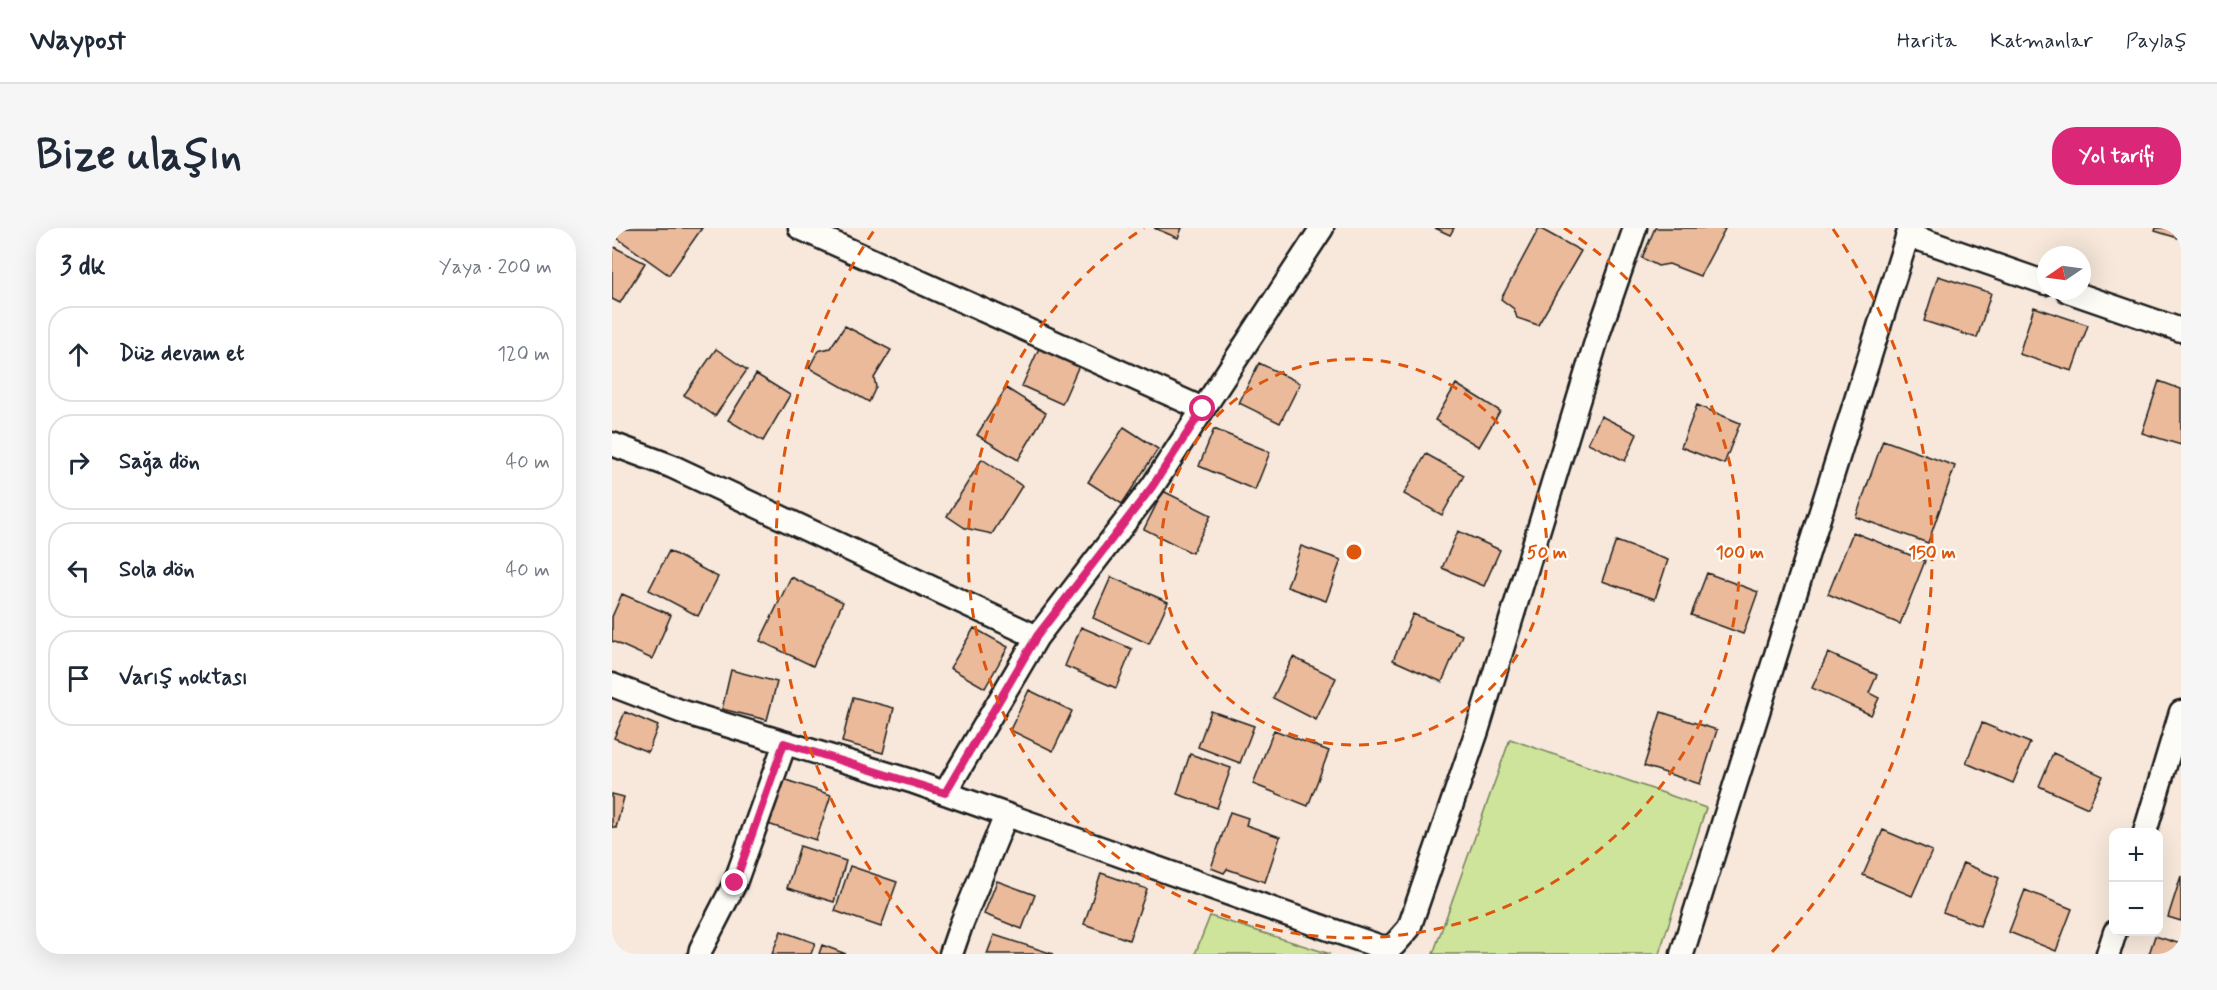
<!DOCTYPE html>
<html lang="tr">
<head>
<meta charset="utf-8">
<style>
  body { margin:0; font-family:Mynerve,sans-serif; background:#f6f6f7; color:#1f2937 }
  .controls { position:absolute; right:18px; bottom:18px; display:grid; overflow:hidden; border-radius:12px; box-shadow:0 6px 24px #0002 }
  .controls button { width:54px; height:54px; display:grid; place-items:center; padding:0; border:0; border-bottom:2px solid #e0e1e3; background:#fff; color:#1f2937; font:30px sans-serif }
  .compass { position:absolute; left:1425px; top:18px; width:54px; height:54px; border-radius:50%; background:#fff; box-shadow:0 6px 24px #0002; rotate:257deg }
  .stop { position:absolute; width:18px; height:18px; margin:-14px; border:4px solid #db2777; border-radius:50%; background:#fff }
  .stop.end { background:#db2777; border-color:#fff; box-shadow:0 2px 6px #0008 }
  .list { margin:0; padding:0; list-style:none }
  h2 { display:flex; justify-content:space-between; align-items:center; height:78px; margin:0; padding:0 24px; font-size:26px }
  h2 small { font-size:20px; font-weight:400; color:#747a83 }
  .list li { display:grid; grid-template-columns:39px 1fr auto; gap:18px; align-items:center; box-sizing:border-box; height:96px; margin:0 12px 12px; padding:0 12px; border:2px solid #e0e1e3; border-radius:24px }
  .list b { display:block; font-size:22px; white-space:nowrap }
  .list em { font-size:20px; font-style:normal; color:#747a83 }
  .icon { flex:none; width:33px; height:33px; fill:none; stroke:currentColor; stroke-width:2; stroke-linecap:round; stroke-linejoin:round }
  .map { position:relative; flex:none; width:1569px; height:726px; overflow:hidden; border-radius:24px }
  header { display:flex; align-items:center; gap:36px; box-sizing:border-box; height:84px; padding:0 30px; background:#fff; border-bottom:2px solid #e0e1e3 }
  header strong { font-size:28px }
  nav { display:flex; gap:33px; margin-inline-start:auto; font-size:21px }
  .intro { display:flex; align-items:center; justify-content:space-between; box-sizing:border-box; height:144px; padding:0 36px }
  h1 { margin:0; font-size:42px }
  .button { padding:15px 27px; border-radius:24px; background:#db2777; color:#fff; font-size:21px; font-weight:700 }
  main { display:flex; gap:36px; padding:0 36px }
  aside { flex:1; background:#fff; border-radius:24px; box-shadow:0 6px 24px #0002 }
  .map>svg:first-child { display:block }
</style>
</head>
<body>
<header>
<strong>Waypost</strong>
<nav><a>Harita</a><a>Katmanlar</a><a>Paylaş</a></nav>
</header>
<div class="intro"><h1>Bize ulaşın</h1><a class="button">Yol tarifi</a></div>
<main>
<aside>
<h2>3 dk<small>Yaya · 200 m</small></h2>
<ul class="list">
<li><svg class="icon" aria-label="ahead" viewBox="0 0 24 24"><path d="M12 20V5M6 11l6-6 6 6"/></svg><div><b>Düz devam et</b></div><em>120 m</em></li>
<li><svg class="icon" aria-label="right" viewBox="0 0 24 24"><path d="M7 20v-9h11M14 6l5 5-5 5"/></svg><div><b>Sağa dön</b></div><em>40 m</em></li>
<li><svg class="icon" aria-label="left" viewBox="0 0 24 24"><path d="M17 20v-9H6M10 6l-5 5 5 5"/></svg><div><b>Sola dön</b></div><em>40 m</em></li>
<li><svg class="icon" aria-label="arrive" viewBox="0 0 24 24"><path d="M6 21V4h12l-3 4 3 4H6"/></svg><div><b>Varış noktası</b></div></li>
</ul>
</aside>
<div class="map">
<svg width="1569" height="726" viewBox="0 0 1569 726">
  <rect width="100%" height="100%" fill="#f7e8db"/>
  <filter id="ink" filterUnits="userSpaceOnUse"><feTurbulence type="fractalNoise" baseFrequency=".0167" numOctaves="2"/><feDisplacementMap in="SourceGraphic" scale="12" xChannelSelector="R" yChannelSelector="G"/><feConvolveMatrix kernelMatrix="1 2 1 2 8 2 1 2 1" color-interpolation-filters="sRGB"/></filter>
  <g filter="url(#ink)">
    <path fill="#cee49a" stroke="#75805b" stroke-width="1.5" d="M898,511L1094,580L1047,726H821Z
      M598,688L718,726H583Z"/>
    <path fill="#eaba9b" stroke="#1c1c1c" stroke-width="1.5" d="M6,0H90L57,47L1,7Z
      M542,0H570L566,10Z
      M823,0H842L838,7Z
      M927,0L969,23L926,97L905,90L902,81L889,71Z
      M1043,0H1110L1113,1L1088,48L1057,36L1046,38L1030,30Z
      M1544,0H1569V11L1543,3Z
      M0,18L33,35L8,75L0,71Z
      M1326,48L1379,65L1365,110L1312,93Z
      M1422,79L1476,97L1460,143L1407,126Z
      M233,98L279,122L262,150L264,159L257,174L197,140L206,123L218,120Z
      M428,118L468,135L450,176L410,158Z
      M104,121L135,142L103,188L72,167Z
      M647,135L688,155L668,195L627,175Z
      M144,146L178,167L151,213L116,192Z
      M1547,153L1569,161V217L1530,205Z
      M844,156L888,183L867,219L823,192Z
      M394,160L434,185L406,232L365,207Z
      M1085,177L1128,195L1112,236L1069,219Z
      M989,188L1025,206L1013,233L976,215Z
      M512,199L546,221L510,276L476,254Z
      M602,201L658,224L643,262L587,238Z
      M1271,212L1343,238L1316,315L1244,289Z
      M814,226L852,247L830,287L792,266Z
      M370,231L410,258L380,306L353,300L335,288Z
      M551,263L599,287L580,325L532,301Z
      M846,303L888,322L872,358L830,340Z
      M1241,304L1313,333L1288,396L1216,366Z
      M1004,313L1056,332L1043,371L990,353Z
      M689,318L729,332L714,373L675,359Z
      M57,323L106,349L86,388L37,362Z
      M1095,345L1146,364L1131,406L1079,387Z
      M179,349L231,374L201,438L148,413Z
      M499,349L556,374L537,416L481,390Z
      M10,366L59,387L40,431L0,413V389Z
      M801,386L850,407L830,454L781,432Z
      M469,399L520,421L504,460L453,438Z
      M362,400L396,419L373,460L338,440Z
      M1216,425L1265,447L1257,465L1267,470L1259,487L1200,460Z
      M681,429L724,450L704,492L661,470Z
      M119,442L165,454L155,492L110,481Z
      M417,462L460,483L441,523L398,502Z
      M241,469L282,480L271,525L230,514Z
      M599,483L642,498L628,535L586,519Z
      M13,484L46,498L36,524L2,510Z
      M1049,484L1105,502L1088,556L1032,538Z
      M1370,495L1418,515L1401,555L1354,535Z
      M662,502L717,523L696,578L641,556Z
      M1441,525L1491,548L1476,580L1427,558Z
      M578,526L619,540L605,580L565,566Z
      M171,551L219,567L204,612L156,596Z
      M0,566L12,569L4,600L0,599Z
      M618,584L636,590L634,597L668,609L653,654L615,641L612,645L599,640Z
      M1271,602L1320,623L1300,668L1251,647Z
      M188,618L234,633L222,674L175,660Z
      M1351,635L1387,650L1368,698L1331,684Z
      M238,638L285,654L269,699L223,683Z
      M489,645L535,661L517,712L472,696Z
      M1569,648V693L1556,689Z
      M385,653L423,667L410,701L372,686Z
      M1413,662L1460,681L1444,723L1397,704Z
      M169,703L203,715L199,726H160Z
      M382,707L441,726H375Z
      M1543,708L1569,716V726H1537Z
      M210,717L234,726H207Z"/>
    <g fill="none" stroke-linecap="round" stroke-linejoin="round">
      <g stroke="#1c1c1c" stroke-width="27">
        <path id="minor" d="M188,0L591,181
          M1296,7L1434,55
          M1456,63L1569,102
          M0,216L59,238L425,409
          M0,457L68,483L299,553L711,699L772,720L782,717L797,700L865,503L988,101L1023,0
          M333,565L425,409L540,259L710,0
          M1533,604L1569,484
          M88,726L89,721L123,655L173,515
          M339,726L349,697L394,587
          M1070,726L1298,0
          M1496,726L1503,704"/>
      </g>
      <use href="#minor" stroke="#fdfcf7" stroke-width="22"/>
    </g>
  </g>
  <g fill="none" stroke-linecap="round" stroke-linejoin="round" filter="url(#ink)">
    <path stroke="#db2777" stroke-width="8" d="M123,655L172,515L333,565L425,408L540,259L591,181"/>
  </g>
  <g fill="none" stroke="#de560d" stroke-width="3" stroke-dasharray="10 8">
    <circle cx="742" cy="324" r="193"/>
    <path d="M952 0A386 386 0 1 1 532 0"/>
    <path d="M326 726A578 578 0 0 1 263 1M1221 1A578 578 0 0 1 1158 726"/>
  </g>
  <circle cx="742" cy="324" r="9" fill="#de560d" stroke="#fdfcf7" stroke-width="3"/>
  <g font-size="18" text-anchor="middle" font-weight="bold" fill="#de560d" stroke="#fdfcf7" stroke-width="4.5" stroke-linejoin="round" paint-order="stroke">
    <text x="935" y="330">50 m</text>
    <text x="1128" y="330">100 m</text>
    <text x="1320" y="330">150 m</text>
  </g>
</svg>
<div class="controls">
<button>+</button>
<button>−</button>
</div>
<svg class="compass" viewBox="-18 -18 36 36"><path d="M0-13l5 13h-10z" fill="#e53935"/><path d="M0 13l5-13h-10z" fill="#747a83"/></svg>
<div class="stop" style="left:591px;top:181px"></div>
<div class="stop end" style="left:123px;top:655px"></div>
</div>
</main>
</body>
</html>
